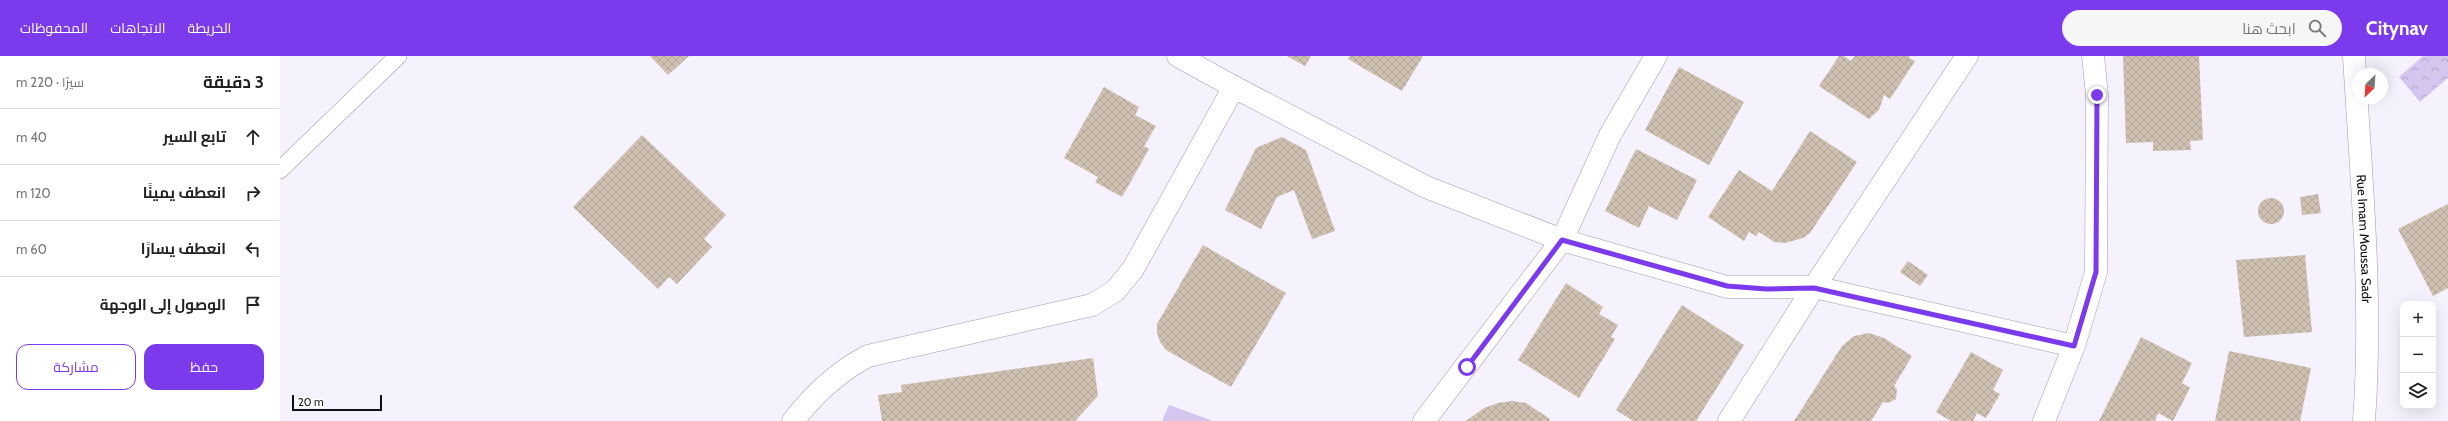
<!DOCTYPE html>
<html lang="ar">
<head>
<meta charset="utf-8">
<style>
  body { margin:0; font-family:Cabin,Cairo,sans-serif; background:#f6f6f6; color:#222; direction:rtl }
  .controls { position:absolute; right:12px; bottom:12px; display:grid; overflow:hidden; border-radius:8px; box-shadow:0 4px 16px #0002 }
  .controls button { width:36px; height:36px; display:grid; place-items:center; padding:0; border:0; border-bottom:1px solid #e0e0e0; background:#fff; color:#222; font:20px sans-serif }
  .compass { position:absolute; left:2072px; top:12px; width:36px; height:36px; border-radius:50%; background:#fff; box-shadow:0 4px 16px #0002; rotate:205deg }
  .scale { position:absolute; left:12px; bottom:10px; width:90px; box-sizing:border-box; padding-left:4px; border:2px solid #100e14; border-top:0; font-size:11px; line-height:14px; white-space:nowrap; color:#100e14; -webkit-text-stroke:3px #fff; paint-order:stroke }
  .stop { position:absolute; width:12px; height:12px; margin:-9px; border:3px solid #7c3aed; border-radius:50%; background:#fff }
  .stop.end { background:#7c3aed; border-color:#fff; box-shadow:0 1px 4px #0008 }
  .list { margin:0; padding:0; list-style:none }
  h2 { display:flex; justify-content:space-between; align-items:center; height:52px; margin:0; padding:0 16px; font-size:17px }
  h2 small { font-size:13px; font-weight:400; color:#767676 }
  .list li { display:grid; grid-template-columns:26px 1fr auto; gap:12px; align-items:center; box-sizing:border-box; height:56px; padding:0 16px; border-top:1px solid #e0e0e0 }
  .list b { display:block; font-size:15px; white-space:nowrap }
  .list em { font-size:13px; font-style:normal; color:#767676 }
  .actions { display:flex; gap:8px; padding:12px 16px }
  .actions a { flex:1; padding:9px 0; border:1px solid #7c3aed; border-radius:12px; text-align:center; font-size:14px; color:#7c3aed }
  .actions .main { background:#7c3aed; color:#fff }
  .icon { flex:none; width:22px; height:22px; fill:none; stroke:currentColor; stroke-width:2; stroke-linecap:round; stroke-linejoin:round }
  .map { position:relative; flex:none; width:2168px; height:365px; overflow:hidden; direction:ltr }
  header { display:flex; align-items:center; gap:24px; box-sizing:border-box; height:56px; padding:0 20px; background:#7c3aed; color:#fff }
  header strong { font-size:19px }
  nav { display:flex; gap:22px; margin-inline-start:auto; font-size:14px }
  .search { width:280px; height:36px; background:#f6f6f6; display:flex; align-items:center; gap:10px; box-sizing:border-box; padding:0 14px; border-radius:22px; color:#767676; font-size:15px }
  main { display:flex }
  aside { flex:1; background:#fff }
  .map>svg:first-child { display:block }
</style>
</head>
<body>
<header>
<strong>Citynav</strong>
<div class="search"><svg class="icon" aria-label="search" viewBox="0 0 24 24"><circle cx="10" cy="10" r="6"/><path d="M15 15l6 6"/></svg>ابحث هنا</div>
<nav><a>الخريطة</a><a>الاتجاهات</a><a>المحفوظات</a></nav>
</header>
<main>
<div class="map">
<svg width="2168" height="365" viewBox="0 0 2168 365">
  <defs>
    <pattern id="forest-crowns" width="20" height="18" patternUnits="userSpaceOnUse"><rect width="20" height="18" fill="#d4c6ef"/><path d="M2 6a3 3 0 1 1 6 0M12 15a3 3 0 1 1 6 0" fill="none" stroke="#b5a9cc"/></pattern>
    <pattern id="building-cross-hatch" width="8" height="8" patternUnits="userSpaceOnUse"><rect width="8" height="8" fill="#cfc1b2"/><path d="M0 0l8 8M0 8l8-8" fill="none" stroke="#b1a598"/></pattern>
  </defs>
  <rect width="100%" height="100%" fill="#f5f1fd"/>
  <path fill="#d4c6ef" d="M889,349L933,365H882Z"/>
  <path fill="url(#forest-crowns)" d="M2143,0H2168V22L2140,46L2119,21Z"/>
  <path fill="url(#building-cross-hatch)" d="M370,0H409L388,19Z
    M1007,0H1031L1025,10Z
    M1070,0H1143L1122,35L1068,3Z
    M1559,0H1564L1571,5L1575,0H1630L1629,2L1635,5L1610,43L1604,39L1599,54L1589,63L1539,30Z
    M1843,0H1919L1923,84L1910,85L1911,94L1873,95V86L1846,87Z
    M1399,11L1464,46L1429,109L1365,74Z
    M824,31L859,51L855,59L876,70L864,90L869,93L842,141L815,126L818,121L784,102Z
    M1530,75L1577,106L1530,177L1523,182L1505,187L1494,186L1479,176L1476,180L1469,176L1464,185L1428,161L1459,114L1492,135Z
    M362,79L446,159L424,183L432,191L397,228L389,221L378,233L293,151Z
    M1002,81L1026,94L1055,175L1032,183L1014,134L997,141L981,173L945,154L976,92Z
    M1356,93L1417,124L1397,164L1369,150L1359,172L1325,155Z
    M2038,138L2041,157L2022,159L2020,141Z
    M1978 155a13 13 0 1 1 26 0a13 13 0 1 1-26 0Z
    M2168,148V232L2153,240L2118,173Z
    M923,189L1006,237L951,331L886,294L880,286L877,277V268Z
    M2025,199L2032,276L1964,281L1956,204Z
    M1628,205L1648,219L1640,230L1620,216Z
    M1286,227L1323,251L1319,258L1338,269L1331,281L1335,283L1299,342L1238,304Z
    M1402,249L1464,289L1416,365H1353L1336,354Z
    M1589,277L1604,282L1632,300L1614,330L1617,333L1616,343L1608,347L1603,346L1591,365H1514L1562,290L1574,280Z
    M1861,281L1912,307L1902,327L1910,332L1893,365L1878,357L1875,365H1819Z
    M1949,295L2031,312L2020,365H1935Z
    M1691,296L1723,314L1713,334L1720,338L1706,362L1697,357L1693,365H1671L1656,356Z
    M813,302L818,340L795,365H602L598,339L622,336L621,329Z
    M1232,345L1246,347L1270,363L1269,365H1186L1204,352L1218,347Z"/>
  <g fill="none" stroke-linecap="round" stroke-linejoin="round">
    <g stroke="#a19bac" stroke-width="18">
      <path id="lane" d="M0,114L118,0"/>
    </g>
    <g stroke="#a19bac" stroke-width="23">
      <g id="street">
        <path d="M898,0L954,31L1146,131L1282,184L1447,231H1534L1687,0"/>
        <path id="s1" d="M2074,0C2081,122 2093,243 2084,365"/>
        <path d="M513,365C534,338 557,316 588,300L812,249L835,235L853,213L954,31"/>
        <path d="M1144,365L1282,184L1330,79L1376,0"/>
        <path d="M1449,365L1534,231L1794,290"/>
        <path d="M1764,365L1794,290L1816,216L1817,39L1813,0"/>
      </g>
    </g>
    <use href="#lane" stroke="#fff" stroke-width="17"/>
    <use href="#street" stroke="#fff" stroke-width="22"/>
  </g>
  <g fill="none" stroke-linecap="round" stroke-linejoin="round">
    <path stroke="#7c3aed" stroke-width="5" d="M1187,311L1282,184L1447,230L1486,233L1534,232L1794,290L1816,216L1817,39"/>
  </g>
  <g text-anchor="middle" stroke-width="3.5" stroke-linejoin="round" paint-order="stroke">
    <g font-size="13" fill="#100e14" stroke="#fff">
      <text dy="5" stroke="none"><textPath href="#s1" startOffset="183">Rue Imam Moussa Sadr</textPath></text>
    </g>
  </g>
</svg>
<div class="controls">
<button>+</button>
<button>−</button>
<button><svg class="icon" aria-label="layers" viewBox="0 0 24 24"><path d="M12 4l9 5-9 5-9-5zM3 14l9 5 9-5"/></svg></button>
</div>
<svg class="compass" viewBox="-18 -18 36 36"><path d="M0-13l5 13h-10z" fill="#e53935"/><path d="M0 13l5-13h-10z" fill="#767676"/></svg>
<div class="scale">20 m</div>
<div class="stop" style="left:1187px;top:311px"></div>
<div class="stop end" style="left:1817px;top:39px"></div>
</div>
<aside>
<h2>3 دقيقة<small>سيرًا · 220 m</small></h2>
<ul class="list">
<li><svg class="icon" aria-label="ahead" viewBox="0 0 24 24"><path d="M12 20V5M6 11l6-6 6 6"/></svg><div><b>تابع السير</b></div><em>40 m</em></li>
<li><svg class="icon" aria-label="right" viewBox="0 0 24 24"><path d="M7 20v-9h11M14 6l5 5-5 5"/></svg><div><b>انعطف يمينًا</b></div><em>120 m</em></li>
<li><svg class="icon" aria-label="left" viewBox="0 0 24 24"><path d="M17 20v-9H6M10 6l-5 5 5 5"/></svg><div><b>انعطف يسارًا</b></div><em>60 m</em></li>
<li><svg class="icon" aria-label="arrive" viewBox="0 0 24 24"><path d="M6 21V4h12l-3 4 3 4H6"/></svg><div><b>الوصول إلى الوجهة</b></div></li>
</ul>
<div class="actions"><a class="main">حفظ</a><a>مشاركة</a></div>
</aside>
</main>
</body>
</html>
